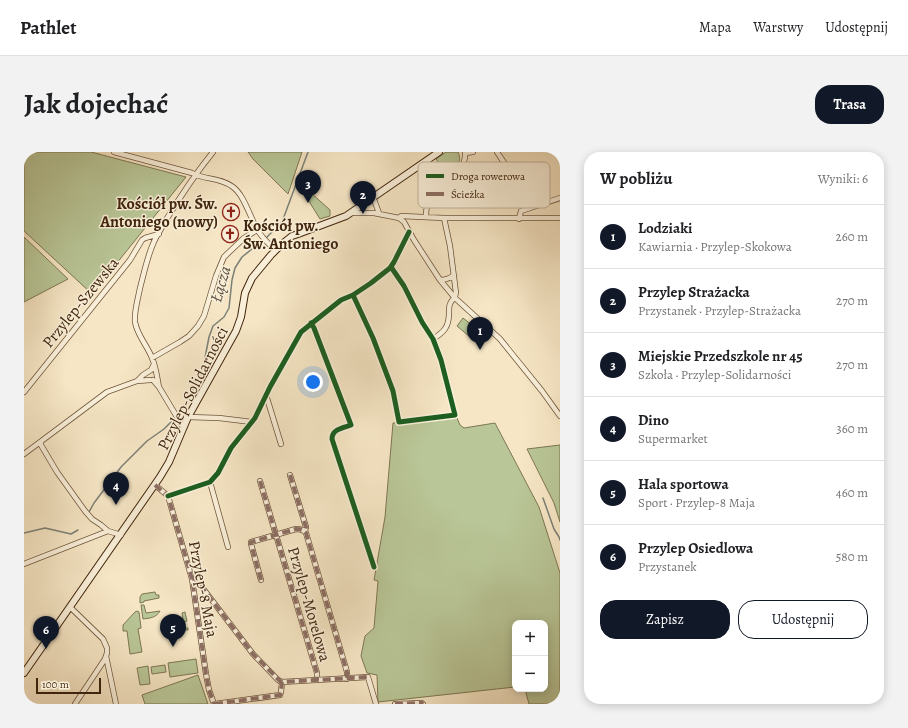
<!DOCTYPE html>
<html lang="pl">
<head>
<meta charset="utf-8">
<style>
  body { margin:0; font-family:Alegreya,serif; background:#f2f2f2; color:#202124 }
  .controls { position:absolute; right:12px; bottom:12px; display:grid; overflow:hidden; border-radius:8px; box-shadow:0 2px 10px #0003 }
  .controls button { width:36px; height:36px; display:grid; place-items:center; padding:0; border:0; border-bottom:1px solid #e0e0e0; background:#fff; color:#202124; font:20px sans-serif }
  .scale { position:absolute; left:12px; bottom:10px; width:65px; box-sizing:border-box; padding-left:4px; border:2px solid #41250d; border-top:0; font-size:11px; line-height:14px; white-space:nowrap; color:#41250d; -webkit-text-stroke:3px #f9efd9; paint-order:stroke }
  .you { position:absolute; left:289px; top:230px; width:14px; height:14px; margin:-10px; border:3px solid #fff; border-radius:50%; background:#1a73e8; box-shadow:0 0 0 6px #1a73e833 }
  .badge { display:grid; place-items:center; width:26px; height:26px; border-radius:50%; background:#111827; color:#fff; font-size:13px; font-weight:700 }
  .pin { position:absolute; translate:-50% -33px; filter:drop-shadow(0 1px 2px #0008) }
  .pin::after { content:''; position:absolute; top:21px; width:14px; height:12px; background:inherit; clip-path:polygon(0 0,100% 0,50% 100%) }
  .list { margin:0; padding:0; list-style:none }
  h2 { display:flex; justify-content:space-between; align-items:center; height:52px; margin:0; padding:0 16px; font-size:17px }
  h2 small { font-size:13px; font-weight:400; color:#757577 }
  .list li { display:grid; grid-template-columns:26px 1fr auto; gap:12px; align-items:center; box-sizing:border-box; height:64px; padding:0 16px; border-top:1px solid #e0e0e0 }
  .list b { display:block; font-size:15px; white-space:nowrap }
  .list p { margin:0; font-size:13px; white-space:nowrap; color:#757577 }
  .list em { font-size:13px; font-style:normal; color:#757577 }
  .actions { display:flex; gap:8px; padding:12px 16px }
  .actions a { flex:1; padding:9px 0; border:1px solid #111827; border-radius:16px; text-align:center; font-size:14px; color:#111827 }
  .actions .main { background:#111827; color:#fff }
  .map { position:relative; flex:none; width:536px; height:552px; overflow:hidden; border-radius:16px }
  header { display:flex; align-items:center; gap:24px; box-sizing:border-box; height:56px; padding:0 20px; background:#fff; border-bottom:1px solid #e0e0e0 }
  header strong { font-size:19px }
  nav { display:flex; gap:22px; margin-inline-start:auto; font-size:14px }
  .intro { display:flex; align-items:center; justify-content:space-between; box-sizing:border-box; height:96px; padding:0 24px }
  h1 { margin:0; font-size:28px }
  .button { padding:10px 18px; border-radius:16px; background:#111827; color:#fff; font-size:14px; font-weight:700 }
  main { display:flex; gap:24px; padding:0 24px }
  aside { flex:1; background:#fff; border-radius:16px; box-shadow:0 2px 10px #0003 }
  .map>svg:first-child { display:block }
</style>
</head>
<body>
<header>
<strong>Pathlet</strong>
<nav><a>Mapa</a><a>Warstwy</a><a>Udostępnij</a></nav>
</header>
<div class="intro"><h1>Jak dojechać</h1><a class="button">Trasa</a></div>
<main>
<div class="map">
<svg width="536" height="552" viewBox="0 0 536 552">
  <rect width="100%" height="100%" fill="#f6e6c5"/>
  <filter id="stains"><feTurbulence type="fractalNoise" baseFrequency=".005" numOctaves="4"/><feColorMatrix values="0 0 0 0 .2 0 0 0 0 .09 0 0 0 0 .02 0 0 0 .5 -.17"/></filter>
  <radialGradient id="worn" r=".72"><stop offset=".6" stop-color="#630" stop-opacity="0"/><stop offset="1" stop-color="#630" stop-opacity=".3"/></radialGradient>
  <path fill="#b9c697" stroke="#7d7652" d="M0,0H67L162,25L68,142L0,79Z
    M224,0H278L264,42L229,7Z
    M422,0H434C439,10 431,20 425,27L412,7Z
    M286,40L306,58V64L296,67L283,46Z
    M0,85L44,127L0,150Z
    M439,166L453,177L446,185L433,174Z
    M433,266L436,273L440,276L471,271L515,355L536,421V552H505L501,537H521V471H491V535L354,550L353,523L343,521L337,504L341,484L350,476L354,429L350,428L361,365L369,271Z
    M536,293V370L530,351L503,297Z
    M131,440L132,443H135V446L120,449V450L116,451V445L118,442Z
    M117,453H120L122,461L136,459C132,466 126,466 119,467Z
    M113,459L115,460L117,476L114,477L118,500L106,502L103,479H99V473L111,460Z
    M161,460L163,469L160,470L161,476H164V478H156V480L145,482L143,470L159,467L158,461Z
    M172,507L174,521L146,525L144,511Z
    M141,513L142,520L128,522L127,515Z
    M124,514L126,532L116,533L113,516Z
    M174,523L184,552H121L118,543Z"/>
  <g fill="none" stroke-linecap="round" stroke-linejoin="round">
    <path stroke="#7b8077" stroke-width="1.5" d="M242,86L258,70L284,0
      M156,259L163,249L175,225L180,211L185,185L189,174L200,165L205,156L208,128L211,116L218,105L239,88
      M519,346L530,377L535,385L536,388
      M65,360L70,351L97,315L123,289L140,277L150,267
      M0,381L21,376L47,382L54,378"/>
    <g stroke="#6e553b" stroke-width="6">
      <path id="street" d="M90,0L168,21C180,28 196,25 209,35C220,43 226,65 233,77C237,85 245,92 251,98
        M473,0L483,15L495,19L499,21L509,55
        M441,1L449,0
        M349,45L355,61
        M326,61H350L375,66L377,64L420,66H536
        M402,65C402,60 402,56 404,52C413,33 443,24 441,0
        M375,66L380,70L390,88L416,128L431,146L476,187L518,239L536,264
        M495,67L497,59L536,46
        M416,128C422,128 425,127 430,123
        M329,143L349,186L369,239L375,270L431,263L417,208L409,187L398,170L380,134L367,115
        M287,171L290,176L327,273C319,276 308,277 308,287L350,415
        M409,187C420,180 425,175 425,161C425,158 425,154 426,152C428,147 431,146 432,141L426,94L420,66
        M128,206L156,190L165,184L174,174L180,164L192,124L200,105L220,86L233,78
        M129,228L135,235L159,275
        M113,229L119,223L127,218L130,212
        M135,235C133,225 132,215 128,206C123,193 113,183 111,170C110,159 114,147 116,136C120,121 123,106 129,92C132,84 138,76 142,68C156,45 172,21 189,0
        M0,240L106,108L118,88L121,86L135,82
        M242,243L257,292
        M164,265L195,266L228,270
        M17,290V293L33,320L61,359L68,367L77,373L84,379L97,383
        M0,302L83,240L113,229L126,228
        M266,323L282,375L281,379
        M236,329L293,521V528
        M186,330L204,395
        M131,333L144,344L168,427L182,522L185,538L190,552
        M144,344L186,330L194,321L207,296L231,266L246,235L277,180L317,148L329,143L347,131L366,116L370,110L385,80
        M0,412L84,379
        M168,427L171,426L229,502L254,528L258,530L344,525L352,552
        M237,428L227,392V390L272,377C277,377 280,378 282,381L323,520V527
        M46,455L79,487L83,496V501L81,507L51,552
        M82,504L92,552
        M191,552L256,543L257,540L258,530
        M371,552L398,551L399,552"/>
    </g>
    <g stroke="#41250d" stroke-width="8">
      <path id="secondary" d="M0,521L136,325L145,310L164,265L212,179L217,165L221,141L228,126L247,103L258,92L268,84L274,82L322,64L415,0"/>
    </g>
    <use href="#street" stroke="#f9efd9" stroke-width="4.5"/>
    <use href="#secondary" stroke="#f9efd9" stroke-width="6"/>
    <path stroke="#8d6e63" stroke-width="4" stroke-dasharray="8 4" stroke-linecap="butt" d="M266,323L282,375L281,379
      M236,329L293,521V528
      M131,333L144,344L168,427L182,522L185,538L190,552
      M168,427L171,426L229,502L256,529L258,530L344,525
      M237,428L227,392V390L272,377C277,377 280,378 282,381L323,520V527
      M191,552L256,543L257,540L258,530
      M371,552L398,551L399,552"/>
    <g stroke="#f9efd9" stroke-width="8">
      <path id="cycleway" d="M329,143L349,186L369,239L375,270L431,263L417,208L409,187L398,170L380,134L367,115
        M287,171L290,176L327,273C319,276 308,277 308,287L350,415
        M144,344L186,330L194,321L207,296L231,266L246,235L277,180L317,148L329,143L347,131L366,116L370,110L385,80"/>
    </g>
    <use href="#cycleway" stroke="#1b5e20" stroke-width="5"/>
  </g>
  <defs>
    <g id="church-ring" transform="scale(0.9)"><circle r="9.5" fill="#f9efd9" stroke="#8f2418" stroke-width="1.5"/><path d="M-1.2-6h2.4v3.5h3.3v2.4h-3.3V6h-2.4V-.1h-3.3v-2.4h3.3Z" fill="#8f2418"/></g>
  </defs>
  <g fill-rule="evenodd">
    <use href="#church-ring" x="207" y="60"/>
    <use href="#church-ring" x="206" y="82"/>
  </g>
  <g text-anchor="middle" stroke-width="3" stroke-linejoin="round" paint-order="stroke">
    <g font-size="16" font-weight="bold" fill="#41250d" stroke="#f9efd9" text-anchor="end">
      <text x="194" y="57">Kościół pw. Św.<tspan x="194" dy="18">Antoniego (nowy)</tspan></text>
      <text x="219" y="79" text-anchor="start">Kościół pw.<tspan x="219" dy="18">Św. Antoniego</tspan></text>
    </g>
    <g font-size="16" fill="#41250d" stroke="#f9efd9">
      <text transform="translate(56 150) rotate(-51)" y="6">Przylep-Szewska</text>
      <text transform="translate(168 236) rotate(-63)" y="6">Przylep-Solidarności</text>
      <text transform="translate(180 437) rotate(79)" y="6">Przylep-8 Maja</text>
      <text transform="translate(286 452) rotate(74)" y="6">Przylep-Morelowa</text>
    </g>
    <g font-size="17" font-style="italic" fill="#5e5342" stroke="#f9efd9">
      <text transform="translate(196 132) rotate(-74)" y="6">Łącza</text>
    </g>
  </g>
  <rect x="394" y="10" width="132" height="46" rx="6" fill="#f9efd9" stroke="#c2b29c" stroke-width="1"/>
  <rect x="402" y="22" width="18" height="4" fill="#1b5e20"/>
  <rect x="402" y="40" width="18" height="4" fill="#8d6e63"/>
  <g font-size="11" fill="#41250d">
    <text x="427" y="28">Droga rowerowa</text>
    <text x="427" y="46">Ścieżka</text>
  </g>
  <rect width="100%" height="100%" filter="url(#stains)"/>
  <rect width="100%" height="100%" fill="url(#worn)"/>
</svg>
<div class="controls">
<button>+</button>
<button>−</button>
</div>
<div class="scale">100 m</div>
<div class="you"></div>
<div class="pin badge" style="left:456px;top:198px">1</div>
<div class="pin badge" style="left:339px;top:62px">2</div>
<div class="pin badge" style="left:284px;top:51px">3</div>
<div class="pin badge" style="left:92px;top:353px">4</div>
<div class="pin badge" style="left:149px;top:495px">5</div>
<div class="pin badge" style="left:22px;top:497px">6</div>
</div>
<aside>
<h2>W pobliżu<small>Wyniki: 6</small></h2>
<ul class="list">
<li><span class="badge">1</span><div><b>Lodziaki</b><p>Kawiarnia · Przylep-Skokowa</p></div><em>260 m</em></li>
<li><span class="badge">2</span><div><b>Przylep Strażacka</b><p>Przystanek · Przylep-Strażacka</p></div><em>270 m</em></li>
<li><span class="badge">3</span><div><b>Miejskie Przedszkole nr 45</b><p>Szkoła · Przylep-Solidarności</p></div><em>270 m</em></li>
<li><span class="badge">4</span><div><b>Dino</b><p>Supermarket</p></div><em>360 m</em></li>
<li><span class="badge">5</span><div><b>Hala sportowa</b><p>Sport · Przylep-8 Maja</p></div><em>460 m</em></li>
<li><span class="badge">6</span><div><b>Przylep Osiedlowa</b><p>Przystanek</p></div><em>580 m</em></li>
</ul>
<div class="actions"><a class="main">Zapisz</a><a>Udostępnij</a></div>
</aside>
</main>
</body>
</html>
